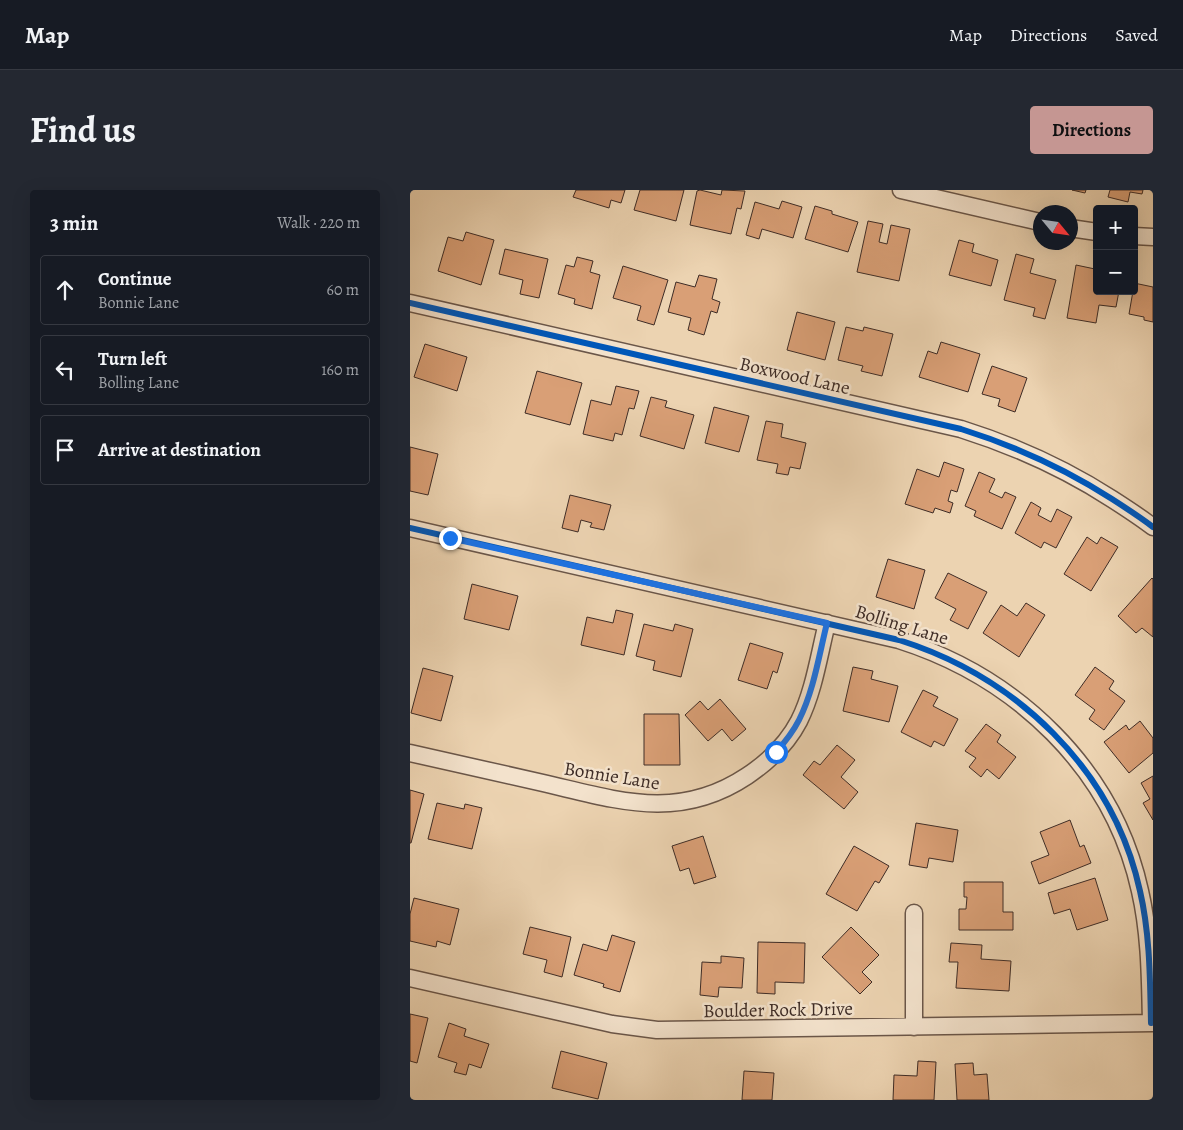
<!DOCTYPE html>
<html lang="en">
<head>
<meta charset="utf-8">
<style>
  body { margin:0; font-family:Alegreya,serif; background:#242831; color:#f1f3f6 }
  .controls { position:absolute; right:15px; top:15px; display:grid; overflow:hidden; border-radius:5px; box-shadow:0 5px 20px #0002 }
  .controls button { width:45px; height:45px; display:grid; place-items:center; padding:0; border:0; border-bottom:1px solid #363941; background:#171b24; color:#f1f3f6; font:25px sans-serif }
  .compass { position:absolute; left:623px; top:15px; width:45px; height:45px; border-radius:50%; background:#171b24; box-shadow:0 5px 20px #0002; rotate:119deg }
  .stop { position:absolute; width:15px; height:15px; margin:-11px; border:4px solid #1a73e8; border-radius:50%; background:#fff }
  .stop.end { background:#1a73e8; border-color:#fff; box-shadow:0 1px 5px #0008 }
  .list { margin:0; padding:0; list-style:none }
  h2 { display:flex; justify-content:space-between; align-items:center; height:65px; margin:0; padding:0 20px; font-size:21px }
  h2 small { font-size:16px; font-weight:400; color:#9ea1a6 }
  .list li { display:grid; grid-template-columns:32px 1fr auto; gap:15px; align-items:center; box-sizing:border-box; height:70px; margin:0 10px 10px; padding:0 10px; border:1px solid #363941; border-radius:5px }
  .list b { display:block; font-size:19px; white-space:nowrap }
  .list p { margin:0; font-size:16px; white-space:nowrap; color:#9ea1a6 }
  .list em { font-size:16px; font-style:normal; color:#9ea1a6 }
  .icon { flex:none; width:28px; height:28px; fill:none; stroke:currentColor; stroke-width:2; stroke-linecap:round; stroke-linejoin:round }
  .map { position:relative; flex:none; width:743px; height:910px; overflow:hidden; border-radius:5px }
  header { display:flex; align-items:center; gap:30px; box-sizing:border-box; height:70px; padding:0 25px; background:#171b24; border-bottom:1px solid #363941 }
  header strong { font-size:24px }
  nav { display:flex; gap:28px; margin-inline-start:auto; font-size:18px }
  .intro { display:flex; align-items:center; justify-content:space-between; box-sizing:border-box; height:120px; padding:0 30px }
  h1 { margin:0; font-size:35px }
  .button { padding:12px 22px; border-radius:5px; background:#c59692; color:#111; font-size:18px; font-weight:700 }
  main { display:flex; gap:30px; padding:0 30px }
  aside { flex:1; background:#171b24; border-radius:5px; box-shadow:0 5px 20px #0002 }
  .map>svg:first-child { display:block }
</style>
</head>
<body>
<header>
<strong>Map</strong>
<nav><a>Map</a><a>Directions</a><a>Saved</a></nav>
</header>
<div class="intro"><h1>Find us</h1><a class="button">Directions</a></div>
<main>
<aside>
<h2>3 min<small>Walk · 220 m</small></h2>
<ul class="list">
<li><svg class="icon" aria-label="ahead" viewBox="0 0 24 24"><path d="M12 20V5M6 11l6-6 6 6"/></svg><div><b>Continue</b><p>Bonnie Lane</p></div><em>60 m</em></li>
<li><svg class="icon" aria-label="left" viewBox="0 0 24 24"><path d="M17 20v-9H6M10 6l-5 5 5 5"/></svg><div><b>Turn left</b><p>Bolling Lane</p></div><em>160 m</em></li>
<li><svg class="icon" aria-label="arrive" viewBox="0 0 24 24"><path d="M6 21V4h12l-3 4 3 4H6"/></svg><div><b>Arrive at destination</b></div></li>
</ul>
</aside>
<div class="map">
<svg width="743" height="910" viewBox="0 0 743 910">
  <rect width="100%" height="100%" fill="#ecd3b1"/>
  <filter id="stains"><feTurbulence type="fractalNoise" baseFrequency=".004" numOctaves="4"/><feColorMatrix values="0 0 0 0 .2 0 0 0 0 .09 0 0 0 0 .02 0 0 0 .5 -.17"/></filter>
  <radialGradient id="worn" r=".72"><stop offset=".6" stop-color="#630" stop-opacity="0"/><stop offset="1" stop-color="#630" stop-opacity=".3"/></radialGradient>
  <path fill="#d99f76" stroke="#3e2c26" d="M166,0H215L211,13L201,10L199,18L163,7Z
    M230,0H274L266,31L224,20Z
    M290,0L311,5L312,0L335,1L331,19L327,18L321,44L280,35L287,1Z
    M662,0H676L675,3Z
    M700,0H733L732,4L720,2L718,12L698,7Z
    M372,11L392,17L383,48L352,39L349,49L336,45L345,12L369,19Z
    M405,16L422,21V24L448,32L438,62L395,49Z
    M458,31L473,34L469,52L477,54L481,35L500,39L489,91L447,82Z
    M56,42L84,50L71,95L28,81L38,47L53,51Z
    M549,50L564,54L562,62L588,70L581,96L539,85Z
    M95,59L138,69L129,108L110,104L113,90L89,84Z
    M606,64L624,69L620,83L646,90L635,129L623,126L625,118L594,110Z
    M167,67L183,71L180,82L190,85L182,119L164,114L165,109L148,104L156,75L164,77Z
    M666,75L685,79L687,101H709L706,117L689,115L686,133L657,128Z
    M213,76L258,90L244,135L227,130L231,116L203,108Z
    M289,85L307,89L302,109L310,112L307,123L301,121L294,145L278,140L281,128L258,122L266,92L285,97Z
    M724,93L743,97V132L734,130V127L719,124L723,101H724Z
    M387,122L425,132L415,170L377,160Z
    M436,137L453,141L454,137L483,144L472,186L451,181L453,176L428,170Z
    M531,152L570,164L558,202L509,187L518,161L527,164Z
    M15,154L57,167L47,201L4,187Z
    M582,176L617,188L605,222L588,216L590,209L572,204Z
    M127,181L172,193L160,235L115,223Z
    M206,196L229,201L224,219L219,218L212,245L205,243L203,251L173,244L181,210L201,215Z
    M241,207L257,211L255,217L284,225L274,259L230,246Z
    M304,217L339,226L329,262L295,253Z
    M356,231L373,234L371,247L396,253L390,279L380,277L378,285L366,283L368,274L347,270Z
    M0,257L28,264L18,305L0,301Z
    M534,272L554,279L547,302L541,300L538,311L543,313L540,323L525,318L523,323L495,314L507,279L529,287Z
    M569,282L585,289L579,302L592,308L595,302L606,307L592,339L564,326L566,321L555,316Z
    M160,305L201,315L194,340L180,337L182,333L171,330L168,342L152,338Z
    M621,312L631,318L628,325L641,332L647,319L662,327L646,358L634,352L631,358L605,343Z
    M677,347L687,354L691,347L708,357L681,401L654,384Z
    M478,369L515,380L504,419L466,407Z
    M538,383L577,402L558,439L540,430L546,419L525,408Z
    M742,388L743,389V447L732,438L726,443L708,426Z
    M62,394L108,406L99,440L54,429Z
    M616,413L635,425L609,467L573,443L591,415L607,426Z
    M206,420L223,424L214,465L171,455L177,427L203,433Z
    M234,434L263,441L265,434L283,439L271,487L243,480L245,471L226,466Z
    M340,453L373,463L367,483L363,481L357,499L328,490Z
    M443,477L463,481L461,489L488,496L479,532L433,521Z
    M685,477L704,491L699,499L715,511L694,540L679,529L685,520L665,505Z
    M13,478L43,486L31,531L1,523Z
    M513,500L528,507L523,516L548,529L534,556L524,551L521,557L491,542Z
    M310,509L336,539L322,551L312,539L298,551L275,525L290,511L298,520Z
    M234,524H269L270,575H234Z
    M730,531L743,548V563L719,583L694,552L716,535L719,540Z
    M576,534L591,545L587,552L606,567L589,589L577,579L571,587L559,577L566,568L555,561Z
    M427,555L445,570L431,587L448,602L434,619L393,585L404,571L410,575Z
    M743,586V630L733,613L740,609L731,593Z
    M0,600L14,604L1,653H0Z
    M27,613L54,619L55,614L72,618L62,659L18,649Z
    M660,630L670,657L674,655L681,673L629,694L621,672L639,665L630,642Z
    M506,633L548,640L543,672L519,668L517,678L499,675Z
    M293,646L306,687L284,694L279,678L270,681L262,656Z
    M444,656L479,676L469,693L465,691L447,721L416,704Z
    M685,688L698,730L667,740L660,719L644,724L638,703Z
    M554,692H593V722H603V740H549V719H556L557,707H554Z
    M4,708L49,719L40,755L27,751L26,757L0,751V724Z
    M120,737L161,747L152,787L134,782L137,770L113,764Z
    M441,737L469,765L452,782L462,792L450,804L412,767Z
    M202,745L225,752L210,802L193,797L194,794L164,785L173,754L197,761Z
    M348,752L395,753L394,793L365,792V804L347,803Z
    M541,753L572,755L571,769L601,771L599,801L546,798L548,772H539Z
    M311,766L334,768L332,798L309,797L308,807L290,805L292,772L311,773Z
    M0,824L18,828L7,873L0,871Z
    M39,833L56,839L54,846L79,854L71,878L59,874L56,885L44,882L47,873L28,867Z
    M151,861L197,873L188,909L142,898Z
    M508,871L526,872L524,910H483L484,885L507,886Z
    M563,873L564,885L577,884L579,910H547L545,874Z
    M334,881L364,883L362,910H332Z"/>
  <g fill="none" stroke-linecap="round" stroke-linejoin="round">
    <g stroke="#6a5649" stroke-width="19">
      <path id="minor" d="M491,0L630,32
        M660,38L687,42
        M724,46L743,47
        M0,113L551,239C605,256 654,278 702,309C716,318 730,327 743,337
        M0,338L489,450C606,487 703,578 730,701C740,744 740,789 741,833
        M0,563C44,573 89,583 133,593C207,610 268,632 337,586C358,572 377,554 389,531C404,501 409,465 417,433
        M504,723V837
        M0,788L202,834L247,840L743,833"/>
    </g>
    <use href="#minor" stroke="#f3e2cc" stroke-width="16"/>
    <g stroke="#f3e2cc" stroke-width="9">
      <path id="cycleway" d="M0,113L551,239C605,256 654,278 702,309C716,318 730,327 743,337
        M0,338L489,450C606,487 703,578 730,701C740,744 740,789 741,833"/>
    </g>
    <use href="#cycleway" stroke="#0057b8" stroke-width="6"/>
  </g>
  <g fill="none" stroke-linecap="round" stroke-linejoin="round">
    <path stroke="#1a73e8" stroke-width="6" d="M40,348L417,433C409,465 404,500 389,530C383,542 375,552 366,562"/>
  </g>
  <g text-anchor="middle" stroke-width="5" stroke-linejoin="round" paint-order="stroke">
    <g font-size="19" fill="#3e2c26" stroke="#f3e2cc">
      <text transform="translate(385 185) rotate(13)" y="7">Boxwood Lane</text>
      <text transform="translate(492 434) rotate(17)" y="7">Bolling Lane</text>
      <text transform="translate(202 585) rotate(9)" y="7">Bonnie Lane</text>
      <text transform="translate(368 819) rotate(-1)" y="7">Boulder Rock Drive</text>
    </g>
  </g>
  <rect width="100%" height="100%" filter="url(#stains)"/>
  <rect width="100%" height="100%" fill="url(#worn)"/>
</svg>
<div class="controls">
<button>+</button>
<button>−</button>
</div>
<svg class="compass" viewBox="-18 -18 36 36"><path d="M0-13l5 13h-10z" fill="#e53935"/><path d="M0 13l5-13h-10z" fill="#9ea1a6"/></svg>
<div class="stop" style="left:366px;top:562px"></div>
<div class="stop end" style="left:40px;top:348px"></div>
</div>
</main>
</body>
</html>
